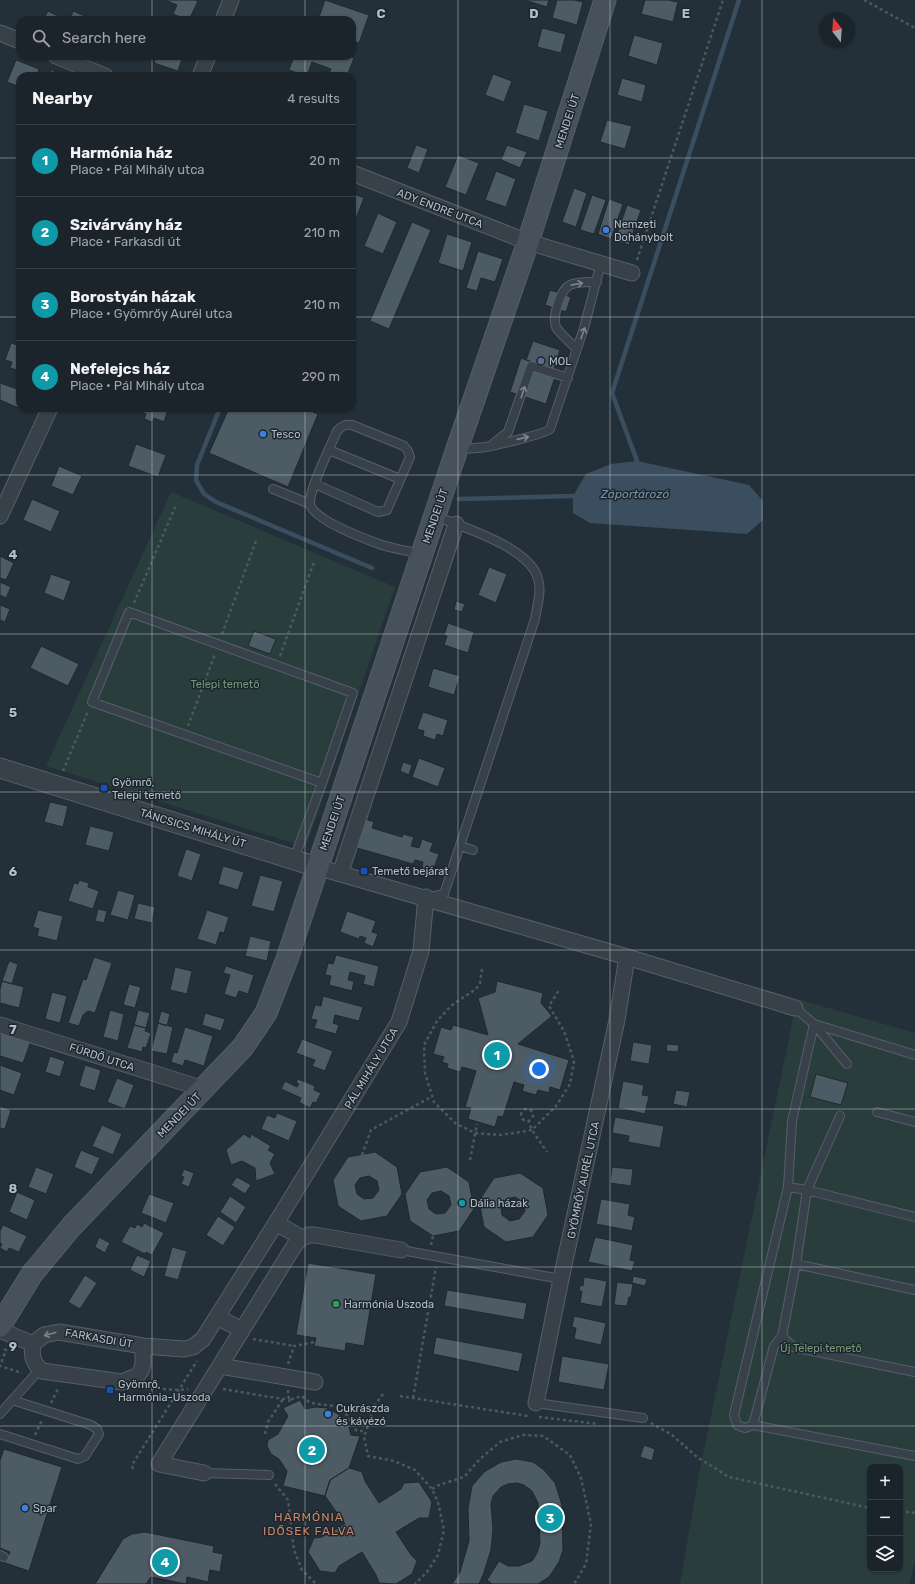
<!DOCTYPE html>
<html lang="en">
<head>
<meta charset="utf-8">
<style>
  body { margin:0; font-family:Rubik,sans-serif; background:#283037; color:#f1f3f6 }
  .controls { position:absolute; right:12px; bottom:12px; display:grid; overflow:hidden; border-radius:8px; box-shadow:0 1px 3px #0004 }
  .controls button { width:36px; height:36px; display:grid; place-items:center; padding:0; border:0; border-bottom:1px solid #394147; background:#1b242b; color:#f1f3f6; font:20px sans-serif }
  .compass { position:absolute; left:819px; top:12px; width:36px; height:36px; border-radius:50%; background:#1b242b; box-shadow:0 1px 3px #0004; rotate:343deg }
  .you { position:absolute; left:539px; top:1069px; width:14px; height:14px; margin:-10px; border:3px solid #fff; border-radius:50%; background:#1a73e8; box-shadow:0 0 0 6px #1a73e833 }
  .badge { display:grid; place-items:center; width:26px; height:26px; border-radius:50%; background:#8fc0ee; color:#fff; font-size:13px; font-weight:700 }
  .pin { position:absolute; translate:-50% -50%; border:2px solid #fff; box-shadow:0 1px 4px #0006 }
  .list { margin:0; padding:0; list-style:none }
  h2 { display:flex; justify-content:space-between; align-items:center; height:52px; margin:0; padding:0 16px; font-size:17px }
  h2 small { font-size:13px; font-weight:400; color:#a0a4a9 }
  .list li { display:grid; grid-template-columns:26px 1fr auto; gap:12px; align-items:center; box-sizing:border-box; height:72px; padding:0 16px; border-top:1px solid #394147 }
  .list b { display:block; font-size:15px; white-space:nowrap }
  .list p { margin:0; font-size:13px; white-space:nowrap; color:#a0a4a9 }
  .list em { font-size:13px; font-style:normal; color:#a0a4a9 }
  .icon { flex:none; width:22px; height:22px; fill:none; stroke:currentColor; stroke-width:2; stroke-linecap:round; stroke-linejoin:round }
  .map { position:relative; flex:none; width:915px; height:1584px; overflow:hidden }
  .search { position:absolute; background:#1b242b; box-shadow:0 1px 3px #0004; left:16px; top:16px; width:340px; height:44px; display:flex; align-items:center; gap:10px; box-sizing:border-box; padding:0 14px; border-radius:12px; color:#a0a4a9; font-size:15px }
  .panel { position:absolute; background:#1b242b; box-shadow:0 1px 3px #0004; left:16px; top:72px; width:340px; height:340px; border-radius:12px }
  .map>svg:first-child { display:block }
</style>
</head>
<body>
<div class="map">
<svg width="915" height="1584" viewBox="0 0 915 1584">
  <rect width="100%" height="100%" fill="#243039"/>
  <path fill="#293e3c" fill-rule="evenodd" d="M171,492L395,587L306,847L46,766Z
    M797,999L915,1033V1562L909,1584H680L698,1479ZM870,1467H900V1569H870Z"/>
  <path fill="#3a4e5f" d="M637,461L749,485L763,501V520L747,534L590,523L573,513V496L586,474L611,464Z"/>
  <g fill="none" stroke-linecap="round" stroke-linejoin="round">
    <path stroke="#3a4e5f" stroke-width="4.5" d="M220,408L197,465L196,480L204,494L216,502L372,568
      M637,461L612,393L739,0
      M459,499L573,496"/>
  </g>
  <path fill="#4d5b65" stroke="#1f2830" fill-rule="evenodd" d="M165,0H194L198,1L189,20H187L173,14L177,5Z
    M325,0L369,15L359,43L352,41V20H318Z
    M524,0H549L547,7Z
    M557,0H574L583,2L577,25L552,18Z
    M645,0H668L678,2L673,22L641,14Z
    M48,11L66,20H43Z
    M73,11L92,19L91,20H70Z
    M542,28L566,34L561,53L537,47Z
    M634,35L663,43L657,65L628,56Z
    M156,56H183L178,71L154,63Z
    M294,56H349L354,58L347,76H328L331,69L312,62L307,76H305L289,70Z
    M16,60L39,69L37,76H20V87L7,82Z
    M51,70L65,76H49Z
    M493,74L512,81L504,102L485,95Z
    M622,78L646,85L642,102L617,95Z
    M524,104L548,111L539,141L515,133Z
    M607,120L632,126L625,149L600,142Z
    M416,145L428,149L419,173L407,168Z
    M507,145L527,152L520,168L501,160Z
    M458,155L479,163L466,195L445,187Z
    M496,171L516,179L506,207L485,200Z
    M574,188L587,193L576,227L562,222Z
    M352,193L364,198L355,221L352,220Z
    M592,195L606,200L594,234L580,230Z
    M609,199L623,204L611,239L598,234Z
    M627,205L641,210L629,245L615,240Z
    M378,213L397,222L383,254L364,246Z
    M412,222L431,230L389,329L370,321Z
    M447,234L472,242L463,271L438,263Z
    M478,251L503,259L495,282L481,278L477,291L466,288Z
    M550,290L571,297L566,312L545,305Z
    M533,341L560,350L554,369L526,360Z
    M11,343L20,346V371L10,368L12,362L5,360Z
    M521,358L557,371L546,404L510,392Z
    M0,383L20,390L21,409L0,400Z
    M141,408H166L168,409L164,422L154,418L152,422L144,419L146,414L140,411Z
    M229,408H303L318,414L288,487L209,453Z
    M136,444L166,455L158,477L128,466Z
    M59,466L82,476L73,495L51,486Z
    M32,499L60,511L51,532L23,520Z
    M0,556L14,563L6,580L0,578Z
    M489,567L507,574L496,603L478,595Z
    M51,574L71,581L64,601L44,593Z
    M0,582L11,587L6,598L0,595Z
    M456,601L465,604L462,612L454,610Z
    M0,605L10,609L5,622L0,620Z
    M448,623L474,632L468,653L444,645L447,636L444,635Z
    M254,631L276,639L270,654L248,646Z
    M41,646L79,664L68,686L30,668Z
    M433,668L460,676L454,695L428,687Z
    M423,712L448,720L443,736L437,734L435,740L423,736L424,731L417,729Z
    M419,758L445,768L438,787L412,777Z
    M403,762L412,765L409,775L400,771Z
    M50,802L68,806L63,827L44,822Z
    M365,819L374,822L372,828L402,837L403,834L414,837L411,846L419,848L422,839L433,843L430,851L439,854L433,871L422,868L423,862L415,860L413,864L357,848Z
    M90,826L114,832L109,851L85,845Z
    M186,849L201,854L192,881L177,876Z
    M223,866L244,872L238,890L218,884Z
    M260,875L283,881L274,912L251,906Z
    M79,880L89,883L88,887L99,891L93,909L68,901L74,883L78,884Z
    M118,890L135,895L128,920L110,915Z
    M138,903L155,907L152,923L134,919Z
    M98,909L107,911L104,923L95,921Z
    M38,910L63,916L57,941L37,936L39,929L33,927Z
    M207,910L229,917L224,933L220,932L216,945L197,939Z
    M347,911L376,921L372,932L378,934L373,947L364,943L366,938L360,936L359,939L340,932Z
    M250,936L271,941L267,961L245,956Z
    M336,955L379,966L374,987L363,984L365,976L350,972L348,980L354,981L352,991L329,985L331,976L325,975L328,963L333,964Z
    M94,957L112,963L95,1013L88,1011L83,1015L79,1026L68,1023L83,979L86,980Z
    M9,961L18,964L12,984L2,981Z
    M226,966L254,975L248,994L239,991L236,998L224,994L230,975L223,973Z
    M175,967L192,971L187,994L170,990Z
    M2,981L24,987L19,1008L0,1003V990Z
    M497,981L543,993L541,1003L552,1016L518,1044L569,1060L560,1090L550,1087L549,1093L538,1090L536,1095L522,1091L524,1085L514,1082L503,1117L498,1116L495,1127L468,1119L471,1108L465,1107L476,1071L462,1067L460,1072L447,1068L448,1064L442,1062L444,1057L433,1054L441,1027L451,1030L453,1025L488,1035L478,998L495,992Z
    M129,984L141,987L135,1008L123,1005Z
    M52,992L67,996L60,1023L45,1019Z
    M323,996L363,1007L359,1021L335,1015L333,1023L339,1025L336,1034L314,1028L317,1020L311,1019L315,1005L321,1006Z
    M110,1010L124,1014L118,1041L103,1037Z
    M138,1010L150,1013L146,1028L134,1025Z
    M161,1011L170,1014L167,1026L158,1023Z
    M205,1013L225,1019L221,1031L202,1025Z
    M158,1023L173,1027L167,1054L151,1051Z
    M134,1025L146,1028L145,1031L151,1033L146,1048L143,1047L142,1052L127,1048Z
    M185,1027L213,1036L204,1066L185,1060L183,1066L171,1062L174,1052L177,1053Z
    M0,1031L31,1041L23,1063L0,1056Z
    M302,1039L333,1051L325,1071L312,1066L315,1060L296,1053Z
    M633,1042L652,1045L649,1064L630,1061Z
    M667,1044L679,1045L678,1052L666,1051Z
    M50,1056L65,1061L60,1077L45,1072Z
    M0,1065L22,1073L14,1095L0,1090Z
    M85,1065L101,1070L95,1091L79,1086Z
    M816,1074L848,1083L841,1105L810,1097Z
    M117,1078L134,1085L125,1109L107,1102Z
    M298,1079L315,1086L314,1090L321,1093L316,1103L313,1102L310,1108L299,1102L301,1098L281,1089L285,1081L297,1087L299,1084L296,1083Z
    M623,1081L644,1085L642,1095L649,1096L645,1114L618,1108Z
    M676,1090L690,1092L687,1107L673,1104Z
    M0,1106L11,1110L5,1129L0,1128Z
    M277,1113L297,1121L289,1141L261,1129L267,1115L275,1118Z
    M615,1117L664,1126L660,1148L628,1142L629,1136L612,1133Z
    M102,1125L122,1134L113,1155L92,1146Z
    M244,1134L250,1138L251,1134L271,1146L268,1150L275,1154L270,1163L275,1174L256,1181L255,1168L242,1161L231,1165L226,1150Z
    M81,1150L100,1158L92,1175L74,1167Z
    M375,1152L397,1167L402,1194L387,1216L361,1221L338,1206L333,1180L348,1157ZM369,1176L377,1181L379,1190L373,1198L364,1199L357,1194L355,1185L360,1178Z
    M36,1167L54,1174L46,1194L28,1187Z
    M447,1167L469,1182L474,1209L459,1231L433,1236L410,1221L405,1194L420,1172ZM441,1191L449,1196L451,1205L445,1213L436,1214L429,1209L427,1200L432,1193Z
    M612,1167L633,1169L631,1186L610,1183Z
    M184,1169L194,1173L189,1187L181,1184L184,1177L181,1176Z
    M520,1173L543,1188L548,1215L533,1237L506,1242L484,1227L479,1201L494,1178ZM515,1197L523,1202L525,1211L519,1219L510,1221L502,1215L501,1206L506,1199Z
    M237,1177L251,1185L245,1194L231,1185Z
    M17,1192L35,1200L27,1220L9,1212Z
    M149,1194L174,1203L166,1223L141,1213Z
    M230,1196L246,1207L236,1223L220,1212Z
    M601,1199L630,1204L628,1215L635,1217L632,1231L596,1224Z
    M218,1216L235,1227L223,1246L206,1235Z
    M144,1223L164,1233L152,1255L146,1252L145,1254L121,1242L130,1226L135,1228L137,1224L142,1227Z
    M3,1225L27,1236L19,1252L9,1248L7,1252L0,1248L2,1244L0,1243V1231Z
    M99,1237L110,1243L105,1253L95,1247Z
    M595,1237L633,1245L630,1260L635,1261L632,1271L588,1262Z
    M172,1247L187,1251L178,1280L164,1276Z
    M137,1255L151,1261L144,1277L130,1270Z
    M308,1263L376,1274L364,1346L346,1343L345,1351L314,1346L316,1338L296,1335Z
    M85,1275L97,1283L80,1309L68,1302Z
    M633,1276L647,1279L645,1286L632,1283Z
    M584,1277L607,1281L602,1307L580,1303L582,1291H579L580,1285L583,1286Z
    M617,1282L633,1284L631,1297H629L627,1306L614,1305Z
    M447,1290L527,1303L524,1320L444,1306Z
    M574,1316L606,1323L601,1345L574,1339L576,1328L572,1327Z
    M436,1337L523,1353L519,1372L433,1354Z
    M562,1356L609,1364L604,1390L558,1382Z
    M300,1400L305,1409L315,1407L327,1408L338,1414L349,1427L351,1435L360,1436L349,1468L330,1480L325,1496L283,1486L287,1471L279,1459L271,1454L267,1446L268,1440L278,1434L288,1416L283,1408Z
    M644,1445L655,1449L652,1461L640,1457Z
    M4,1449L62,1467L29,1571L5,1563L10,1552L0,1548V1460Z
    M516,1459L533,1462L544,1470L555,1483L562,1505L563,1550L559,1562L549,1577L538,1584H492L487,1580L499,1561L508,1566H519L532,1561L537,1553L540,1543L538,1503L532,1491L524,1485L517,1483L508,1484L501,1487L493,1496L491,1504L493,1529L491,1550L483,1575L479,1584H452L460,1572L469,1541L468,1508L472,1486L484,1472L501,1462Z
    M349,1468L362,1472L365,1481L379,1503L401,1489L404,1483L419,1482L432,1502L429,1518H419L396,1532L411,1555L417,1561L412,1574L396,1584L379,1583L376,1575L362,1552L339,1566L335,1573L320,1571L308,1552L314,1538L322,1537L345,1524L325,1496L330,1480Z
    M145,1532L214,1546L213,1552L223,1554L220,1572L210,1570L208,1582L187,1577L186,1584L151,1577L146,1584H95L123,1539L132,1534Z"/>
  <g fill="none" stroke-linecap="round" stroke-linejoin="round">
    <g stroke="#565f67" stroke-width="10">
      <path id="service" d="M577,349C572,344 559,333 556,327C552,317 560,290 570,285C578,281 589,282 597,282
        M494,443L508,432L531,366L568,378
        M458,449C468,449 477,448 486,447C496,445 546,434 550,429L584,328L601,263
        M329,450L400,479
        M315,484L378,512L387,510L410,457L408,451L404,446L352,425C345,424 342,426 337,431C331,446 309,489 310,503C310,519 368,540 382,545C395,549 408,551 421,554
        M273,489L310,504
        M460,846L473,850
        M294,859L322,783L353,693L129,612L92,702L322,783
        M430,897L444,894L535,619C537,606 542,591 538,579C531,548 463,527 435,516
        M795,1008L814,1024L915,1055
        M814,1024L847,1064
        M877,1112L915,1122
        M788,1187L792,1121L814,1024
        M401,1250L561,1279
        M796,1264L807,1190L915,1217
        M915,1290L796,1264L782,1336L793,1347L915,1372
        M782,1336L774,1346L753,1425L915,1456
        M536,1403L643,1418
        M0,1414L40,1369
        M753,1425L745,1428L737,1425L734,1415L788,1187L807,1190L840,1116
        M0,1434L78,1459L85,1456L99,1434L97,1429L91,1425L12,1400
        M204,1473L269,1475
        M0,1555L4,1557"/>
    </g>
    <g stroke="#565f67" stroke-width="17">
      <path id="minor" d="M223,20L231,0
        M0,33L20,41
        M56,56L105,76
        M200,76L208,56
        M352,173L528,242L632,273
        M0,516L50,408
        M317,867L627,957L795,1008
        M340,874L456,524
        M0,1025L204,1089
        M276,1223L302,1238L309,1235H315L401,1250
        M217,1317L242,1330
        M0,1330L33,1344
        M143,1346V1364L141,1371L137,1376L122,1382L42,1371C33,1363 31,1356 33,1344L44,1335L59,1332L143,1346L184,1349L193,1347L203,1339L276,1223L399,1022L421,951L426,897
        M220,1366L315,1382
        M536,1403L561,1279L617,1020L627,957
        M204,1473L159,1464L296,1243L302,1238"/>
    </g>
    <g stroke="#565f67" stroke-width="21">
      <path id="tertiary" d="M0,768L317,867"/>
    </g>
    <g stroke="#565f67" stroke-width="23">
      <path id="secondary" d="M0,1326L32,1274L71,1227L243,1047L266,1013L287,959L457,449L528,242L605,0"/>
    </g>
    <path stroke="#485b5a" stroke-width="2.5" stroke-dasharray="3 3" stroke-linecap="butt" d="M864,0L915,28
      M637,260L723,0
      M134,603L176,505
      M222,634L257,538
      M280,656L314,562
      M188,726L215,654
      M63,771L88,711
      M482,969L480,983L476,989L452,1005L437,1021L424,1045L425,1073L434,1102L455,1123L475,1133L501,1135L532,1130L556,1106L570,1084L574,1061L564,1031L549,1006L559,990
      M521 1115a6 6 0 1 1 12 0a6 6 0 1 1-12 0Z
      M528,1120L532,1130L547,1152
      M362,1155L371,1130L431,1097
      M470,1160L477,1124
      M431,1245L433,1236
      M253,1339L294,1346
      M4,1349L6,1350L0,1366L22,1373
      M288,1364L294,1346L315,1342
      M145,1388L178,1390L188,1389
      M223,1389L289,1400L291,1404
      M288,1390L289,1400L302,1396C312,1409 330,1401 342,1410C349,1415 351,1425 357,1431H366
      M383,1394L375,1405L364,1437L368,1456L394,1461L415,1470L432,1489L438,1502L444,1530L438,1555L427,1572L415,1584
      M400,1396L528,1416
      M413,1398L436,1267
      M51,1403L59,1387
      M343,1410L373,1412
      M539,1417L598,1424
      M651,1423L672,1435L697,1457L729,1477L870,1508
      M265,1434L268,1422L283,1399
      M35,1435L42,1420
      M133,1469L132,1465L197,1361
      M275,1484L288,1500L294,1550L302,1570L316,1584
      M432,1489L439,1485L464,1477L480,1459L500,1442L523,1435L543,1436L570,1455L581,1478L591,1524L586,1564L574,1584
      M900,1511L915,1513"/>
    <use href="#service" stroke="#38414a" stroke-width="8"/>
    <use href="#minor" stroke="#38414a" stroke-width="15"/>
    <use href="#tertiary" stroke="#38414a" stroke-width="19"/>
    <use href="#secondary" stroke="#46515c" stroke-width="21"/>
  </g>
  <defs><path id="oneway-shaft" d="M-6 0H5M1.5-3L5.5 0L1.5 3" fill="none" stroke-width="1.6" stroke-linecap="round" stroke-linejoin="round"/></defs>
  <g stroke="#7c858e">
    <use href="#oneway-shaft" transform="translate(577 284) rotate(-11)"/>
    <use href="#oneway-shaft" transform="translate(583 333) rotate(-71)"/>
    <use href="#oneway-shaft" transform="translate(523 392) rotate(-72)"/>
    <use href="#oneway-shaft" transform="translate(523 438) rotate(-13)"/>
    <use href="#oneway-shaft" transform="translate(50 1334) rotate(165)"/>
  </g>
  <path fill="none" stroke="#b3bdc5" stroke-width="1" stroke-opacity="0.55" d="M152,0V20M305,0V20M458,0V1584M610,0V1584M762,0V1584M152,56V76M305,56V76M0,158H20M352,158H915M0,317H20M352,317H915M152,408V1584M305,408V1584M0,475H915M0,634H915M0,792H915M0,950H915M0,1109H915M0,1267H915M0,1426H915"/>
  <g fill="#3f7fe0" stroke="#1d262e" stroke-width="1.5">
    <circle cx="606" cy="230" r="4"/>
    <circle cx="263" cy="434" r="4"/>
    <circle cx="328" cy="1414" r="4"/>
    <circle cx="25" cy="1508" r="4"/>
  </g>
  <circle fill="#5c6f8a" stroke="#1d262e" stroke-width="1.5" cx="541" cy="361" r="4"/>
  <g fill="#1a4fb4" stroke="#1d262e" stroke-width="1.5">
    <rect x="100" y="784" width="8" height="8" rx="2"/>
    <rect x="360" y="867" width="8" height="8" rx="2"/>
    <rect x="106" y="1386" width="8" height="8" rx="2"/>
  </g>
  <circle fill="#0f9aa8" stroke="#1d262e" stroke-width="1.5" cx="462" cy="1203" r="4"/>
  <circle fill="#2e9e5b" stroke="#1d262e" stroke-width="1.5" cx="336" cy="1304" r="4"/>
  <g text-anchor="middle" stroke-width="3" stroke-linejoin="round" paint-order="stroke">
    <g font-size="11" fill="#b3bdc5" stroke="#1d262e">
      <text transform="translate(567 121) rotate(-72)" y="4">MENDEI ÚT</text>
      <text transform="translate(440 208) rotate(21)" y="4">ADY ENDRE UTCA</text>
      <text transform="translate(435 516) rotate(-71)" y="4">MENDEI ÚT</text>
      <text transform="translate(332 823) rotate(-71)" y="4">MENDEI ÚT</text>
      <text transform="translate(193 828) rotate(17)" y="4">TÁNCSICS MIHÁLY ÚT</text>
      <text transform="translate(102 1057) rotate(18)" y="4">FÜRDŐ UTCA</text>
      <text transform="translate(371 1068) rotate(-59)" y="4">PÁL MIHÁLY UTCA</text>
      <text transform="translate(179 1115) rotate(-46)" y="4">MENDEI ÚT</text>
      <text transform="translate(583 1180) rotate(-78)" y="4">GYÖMRŐY AURÉL UTCA</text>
      <text transform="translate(99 1338) rotate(10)" y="4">FARKASDI ÚT</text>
    </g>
    <g font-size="11" fill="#b3bdc5" stroke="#1d262e" text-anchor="start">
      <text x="614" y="228">Nemzeti<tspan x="614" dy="13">Dohánybolt</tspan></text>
      <text x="549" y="365">MOL</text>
      <text x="271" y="438">Tesco</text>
      <text x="112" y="786">Gyömrő,<tspan x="112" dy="13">Telepi temető</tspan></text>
      <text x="372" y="875">Temető bejárat</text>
      <text x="470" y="1207">Dália házak</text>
      <text x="344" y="1308">Harmónia Uszoda</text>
      <text x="118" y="1388">Gyömrő,<tspan x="118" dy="13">Harmónia-Uszoda</tspan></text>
      <text x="336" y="1412">Cukrászda<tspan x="336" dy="13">és kávézó</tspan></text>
      <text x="33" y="1512">Spar</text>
    </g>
    <g font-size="11" fill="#739977" stroke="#1d262e">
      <text x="225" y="688">Telepi temető</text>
      <text x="821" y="1352">Új Telepi temető</text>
    </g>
    <g font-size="12" font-style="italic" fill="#7691a6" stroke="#1d262e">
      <text x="635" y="498">Záportározó</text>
    </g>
    <g font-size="12" letter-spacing="1" fill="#ca8769" stroke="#1d262e">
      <text x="309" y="1521">HARMÓNIA<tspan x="309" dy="14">IDŐSEK FALVA</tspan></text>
    </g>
  </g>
  <g font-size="13" text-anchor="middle" font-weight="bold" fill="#b3bdc5" stroke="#1d262e" stroke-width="3" stroke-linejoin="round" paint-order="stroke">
    <text x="381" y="18">C</text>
    <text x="534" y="18">D</text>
    <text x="686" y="18">E</text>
    <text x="13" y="559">4</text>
    <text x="13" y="717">5</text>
    <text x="13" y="876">6</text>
    <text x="13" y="1034">7</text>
    <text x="13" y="1193">8</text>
    <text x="13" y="1351">9</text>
  </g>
</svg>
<div class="controls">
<button>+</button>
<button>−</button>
<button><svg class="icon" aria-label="layers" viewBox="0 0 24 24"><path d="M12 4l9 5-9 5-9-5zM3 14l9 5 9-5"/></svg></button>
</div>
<svg class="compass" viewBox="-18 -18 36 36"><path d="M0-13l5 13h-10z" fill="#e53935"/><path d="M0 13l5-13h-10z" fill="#a0a4a9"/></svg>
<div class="you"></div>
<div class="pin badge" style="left:497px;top:1055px;background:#0f9aa8">1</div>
<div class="pin badge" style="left:312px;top:1450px;background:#0f9aa8">2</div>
<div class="pin badge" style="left:550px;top:1518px;background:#0f9aa8">3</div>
<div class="pin badge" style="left:165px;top:1562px;background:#0f9aa8">4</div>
<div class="search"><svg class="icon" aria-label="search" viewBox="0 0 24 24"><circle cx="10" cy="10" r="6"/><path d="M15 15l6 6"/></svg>Search here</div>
<section class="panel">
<h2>Nearby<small>4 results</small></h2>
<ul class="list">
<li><span class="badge" style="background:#0f9aa8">1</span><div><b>Harmónia ház</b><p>Place · Pál Mihály utca</p></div><em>20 m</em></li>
<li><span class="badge" style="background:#0f9aa8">2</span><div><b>Szivárvány ház</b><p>Place · Farkasdi út</p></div><em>210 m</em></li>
<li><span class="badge" style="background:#0f9aa8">3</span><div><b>Borostyán házak</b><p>Place · Gyömrőy Aurél utca</p></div><em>210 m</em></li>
<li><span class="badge" style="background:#0f9aa8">4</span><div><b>Nefelejcs ház</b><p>Place · Pál Mihály utca</p></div><em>290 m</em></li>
</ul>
</section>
</div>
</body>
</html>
